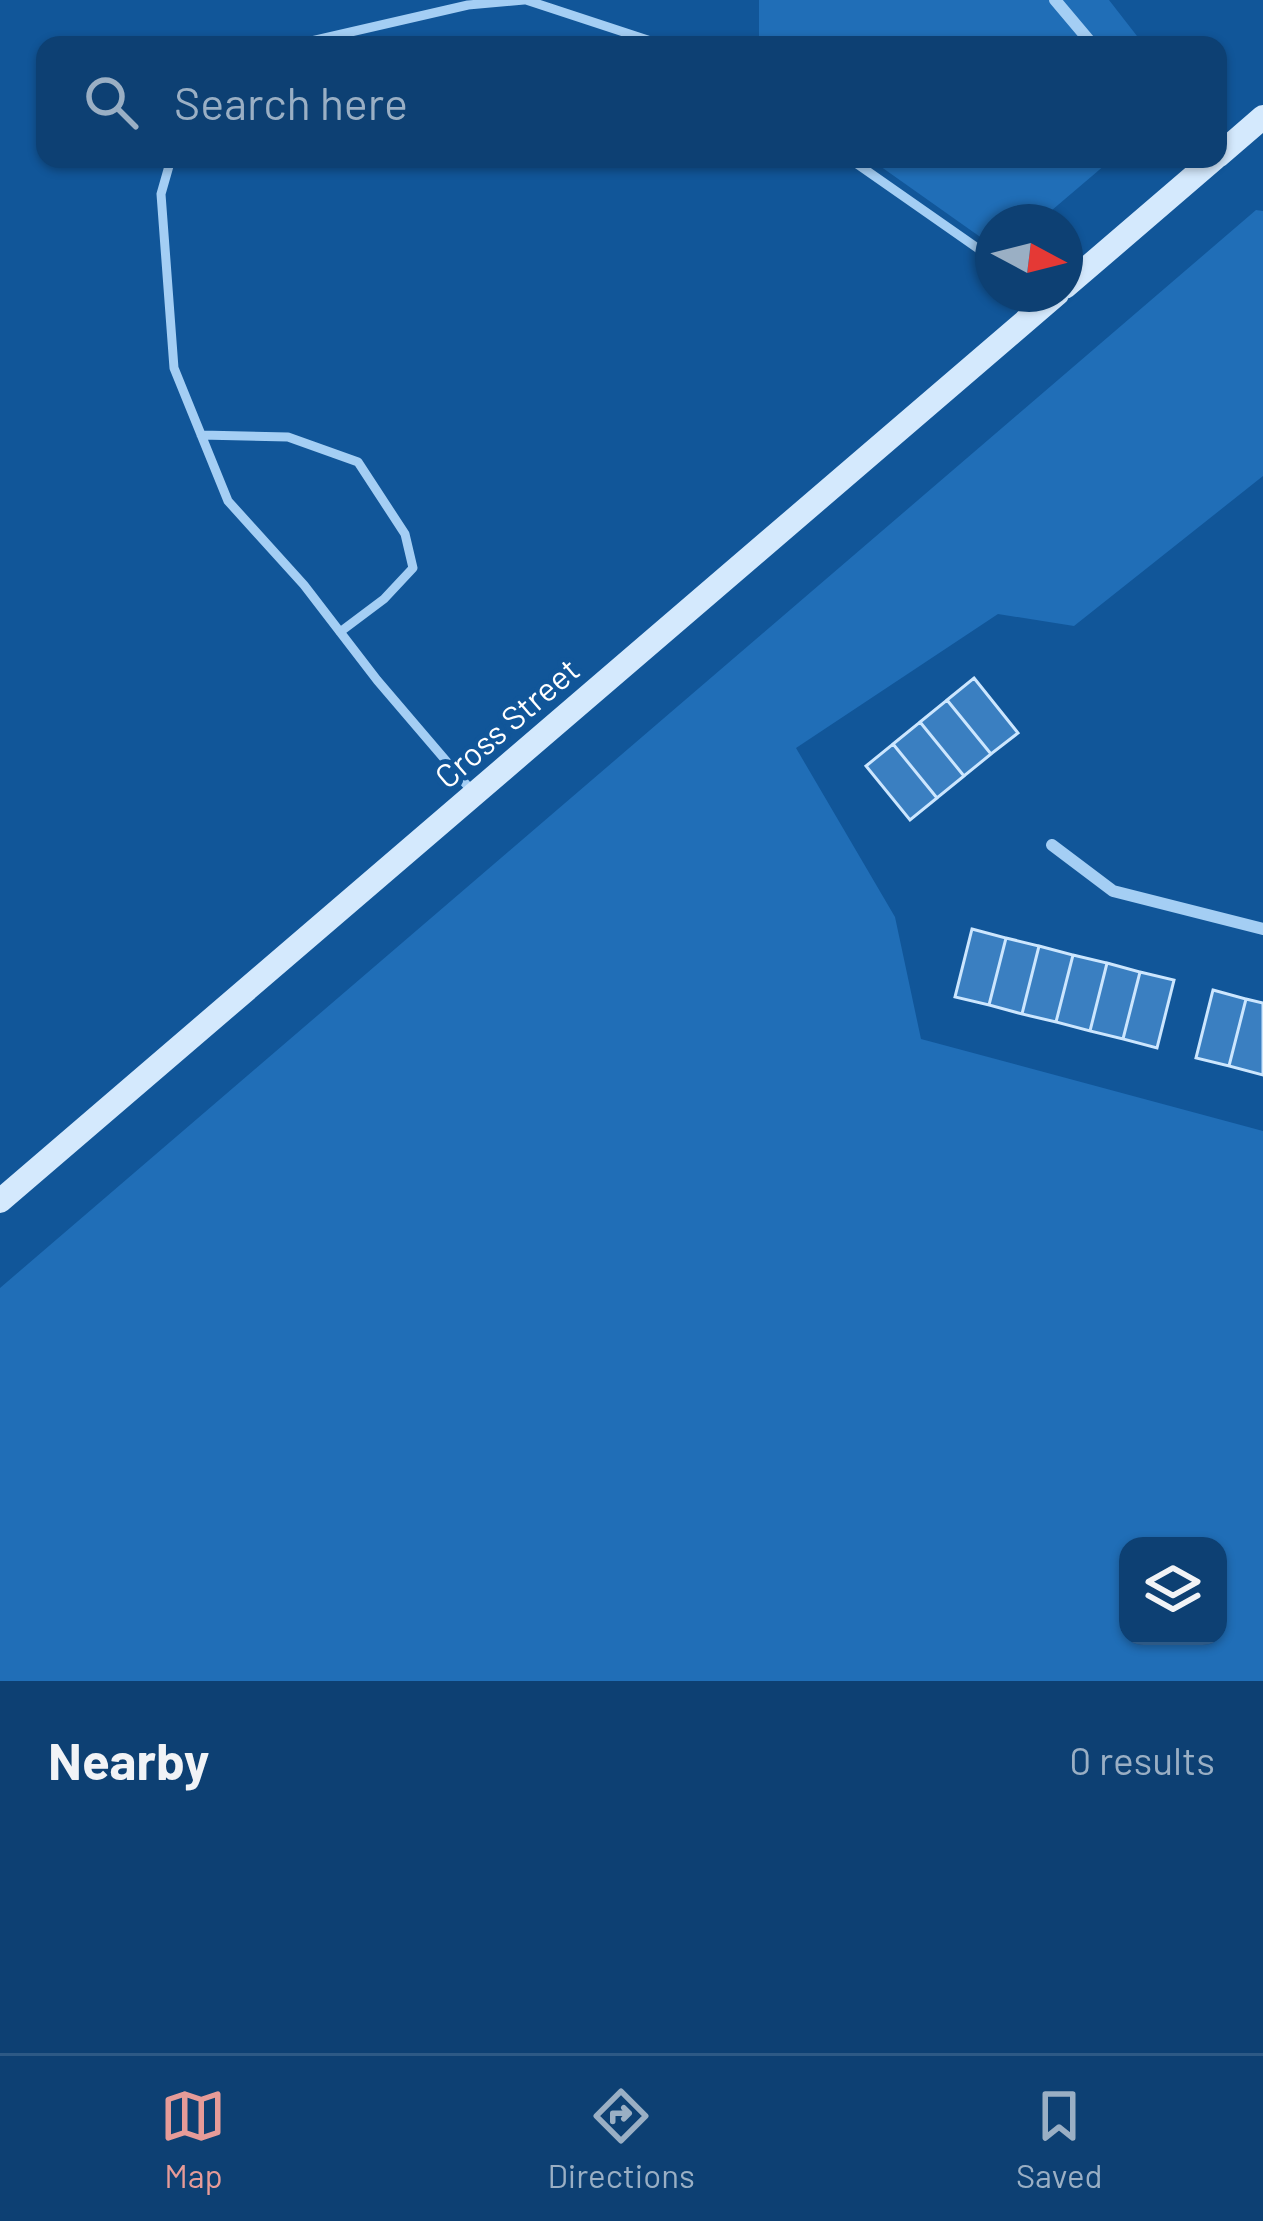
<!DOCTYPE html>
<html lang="en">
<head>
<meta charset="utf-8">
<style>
  body { margin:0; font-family:Barlow,sans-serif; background:#164778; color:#f1f3f6 }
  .controls { position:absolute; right:36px; bottom:36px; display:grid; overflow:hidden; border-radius:24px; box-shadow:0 3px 9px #0004 }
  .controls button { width:108px; height:108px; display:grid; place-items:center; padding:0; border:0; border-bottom:3px solid #2d5985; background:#0d4073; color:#f1f3f6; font:60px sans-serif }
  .compass { position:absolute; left:975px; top:204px; width:108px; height:108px; border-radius:50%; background:#0d4073; box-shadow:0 3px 9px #0004; rotate:97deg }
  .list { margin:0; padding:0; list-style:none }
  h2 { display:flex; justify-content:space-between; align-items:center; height:156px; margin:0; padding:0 48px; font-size:51px }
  h2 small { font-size:39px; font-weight:400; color:#9aafc4 }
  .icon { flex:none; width:66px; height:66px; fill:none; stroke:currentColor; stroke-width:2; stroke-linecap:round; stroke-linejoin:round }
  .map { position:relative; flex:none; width:1263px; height:1681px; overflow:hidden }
  .search { position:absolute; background:#0d4073; box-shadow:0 3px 9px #0004; left:36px; right:36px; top:36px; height:132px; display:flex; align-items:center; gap:30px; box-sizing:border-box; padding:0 42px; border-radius:24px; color:#9aafc4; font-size:45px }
  .sheet { height:372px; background:#0d4073 }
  nav { display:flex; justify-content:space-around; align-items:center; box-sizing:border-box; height:168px; border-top:3px solid #2d5985; background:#0d4073; font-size:33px; color:#9aafc4 }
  nav a { display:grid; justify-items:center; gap:6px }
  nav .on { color:#e69b98 }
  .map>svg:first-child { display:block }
</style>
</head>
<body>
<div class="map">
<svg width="1263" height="1681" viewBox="0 0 1263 1681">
  <rect width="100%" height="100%" fill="#115699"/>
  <path fill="#206eb7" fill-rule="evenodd" d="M759,0H1109L1144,45H759Z
    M870,159H1112L1038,222H993V246Z
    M1256,210L1263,211V476L1074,626L998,614L796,748L895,917L921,1039L1263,1131V1681H0V1288ZM1218,1546V1636H1128V1546Z"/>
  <path fill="#3a7fc1" stroke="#cce6fe" stroke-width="3" d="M974,678L1018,733L991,754L947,700Z
    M947,700L991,754L964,776L920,722Z
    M920,722L964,776L937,798L893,744Z
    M893,744L937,798L910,820L866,766Z
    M972,929L1006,938L989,1005L955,997Z
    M1006,938L1039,946L1022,1014L989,1005Z
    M1039,946L1073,955L1056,1022L1022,1014Z
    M1073,955L1107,963L1090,1031L1056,1022Z
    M1107,963L1140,972L1123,1039L1090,1031Z
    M1140,972L1174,980L1157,1048L1123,1039Z
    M1213,990L1246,999L1229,1066L1196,1058Z
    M1246,999L1263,1003V1075L1229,1066Z"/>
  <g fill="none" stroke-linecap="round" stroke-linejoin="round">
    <path stroke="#a4cef4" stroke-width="9" d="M526,0L663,45
      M294,45L468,5L524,0
      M171,159L161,194L174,368L228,501L304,585L377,680L471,790
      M850,159L993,259
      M201,435L288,437L358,462L405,534L413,568L384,599L340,632"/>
    <path stroke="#a4cef4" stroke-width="12" d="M1055,0L1093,45
      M1052,845L1113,891L1263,929"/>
    <path stroke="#d4e9fd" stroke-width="24" d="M1218,156L1263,117
      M1065,287L1214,159
      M0,1201L1057,294"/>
  </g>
  <g text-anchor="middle" stroke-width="10" stroke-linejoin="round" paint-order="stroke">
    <g font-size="33" fill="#fff" stroke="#115699">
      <text transform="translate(507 723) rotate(-41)" y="12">Cross Street</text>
    </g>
  </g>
</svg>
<div class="controls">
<button><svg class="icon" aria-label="layers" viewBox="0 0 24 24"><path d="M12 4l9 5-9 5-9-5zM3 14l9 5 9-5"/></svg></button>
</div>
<svg class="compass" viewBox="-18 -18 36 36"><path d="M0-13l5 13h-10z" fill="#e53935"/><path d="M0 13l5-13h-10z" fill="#9aafc4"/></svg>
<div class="search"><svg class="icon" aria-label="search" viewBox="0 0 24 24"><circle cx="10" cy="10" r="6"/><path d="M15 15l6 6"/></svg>Search here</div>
</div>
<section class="sheet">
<h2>Nearby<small>0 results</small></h2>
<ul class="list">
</ul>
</section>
<nav>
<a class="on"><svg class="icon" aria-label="map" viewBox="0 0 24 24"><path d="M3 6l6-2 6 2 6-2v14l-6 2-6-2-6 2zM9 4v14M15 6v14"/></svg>Map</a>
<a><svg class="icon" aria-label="directions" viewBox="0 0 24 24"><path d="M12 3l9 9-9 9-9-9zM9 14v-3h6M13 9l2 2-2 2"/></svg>Directions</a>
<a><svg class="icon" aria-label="saved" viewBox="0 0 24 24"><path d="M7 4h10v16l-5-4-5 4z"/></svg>Saved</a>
</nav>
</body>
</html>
